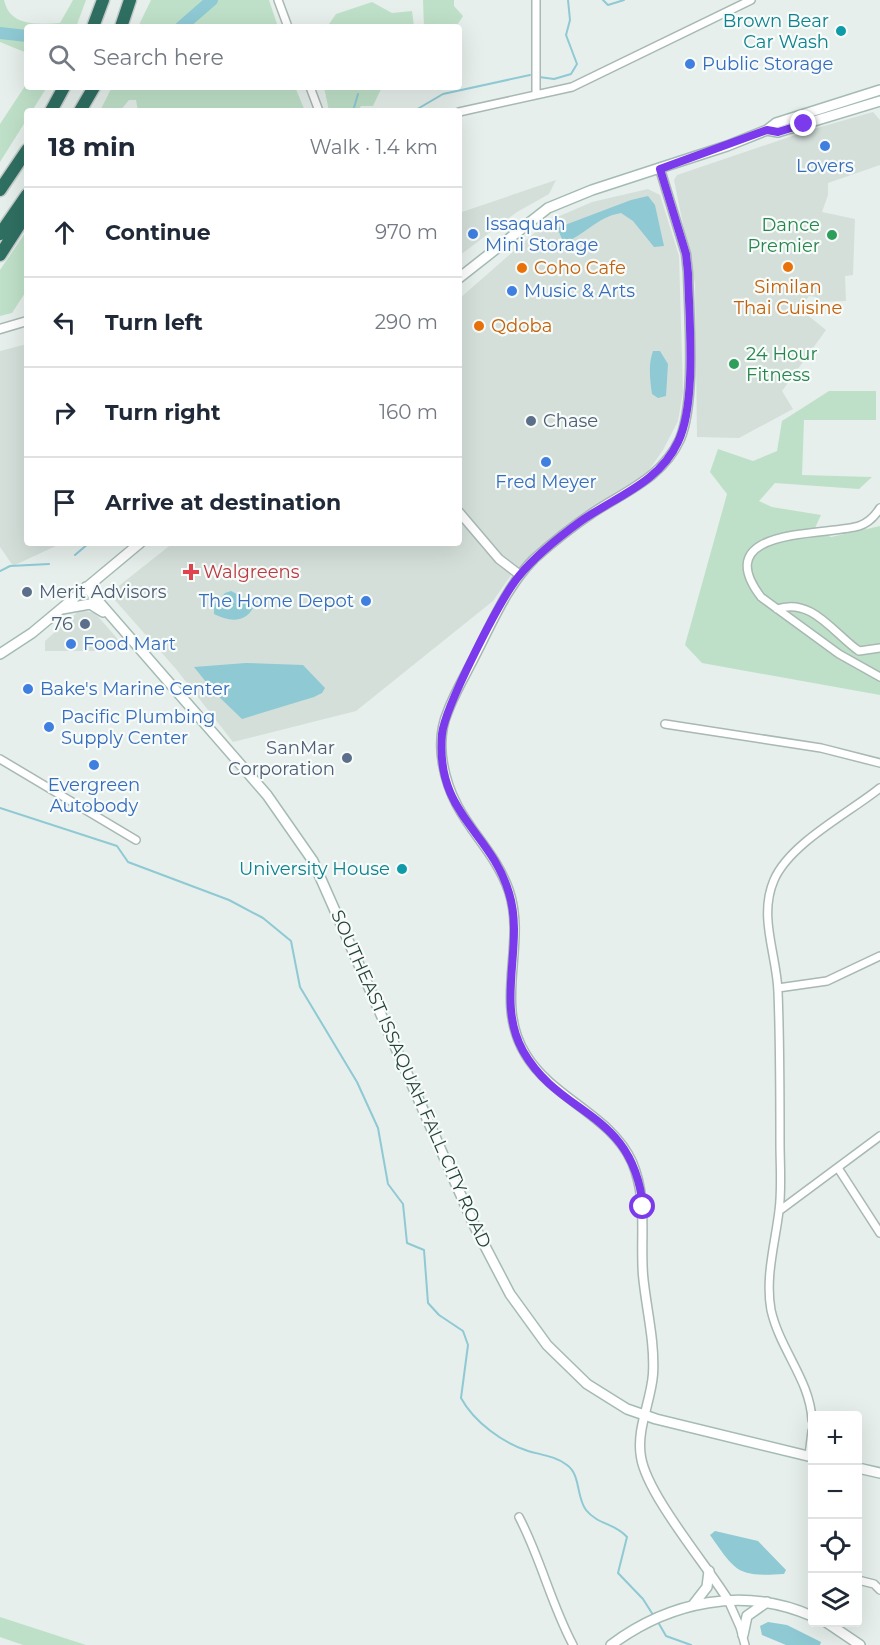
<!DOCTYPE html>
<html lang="en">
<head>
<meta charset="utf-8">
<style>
  body { margin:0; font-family:Montserrat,sans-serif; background:#f2f2f3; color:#1f2937 }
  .controls { position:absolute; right:18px; bottom:18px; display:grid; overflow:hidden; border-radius:6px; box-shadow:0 6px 24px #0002 }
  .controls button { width:54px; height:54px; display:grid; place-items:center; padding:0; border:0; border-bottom:2px solid #e0e1e3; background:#fff; color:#1f2937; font:30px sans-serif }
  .stop { position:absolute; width:18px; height:18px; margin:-14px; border:4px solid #7c3aed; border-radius:50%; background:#fff }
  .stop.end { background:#7c3aed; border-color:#fff; box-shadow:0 2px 6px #0008 }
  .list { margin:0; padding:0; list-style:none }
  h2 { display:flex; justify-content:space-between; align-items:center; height:78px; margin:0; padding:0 24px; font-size:26px }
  h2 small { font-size:20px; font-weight:400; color:#747a83 }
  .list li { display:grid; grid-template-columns:39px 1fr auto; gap:18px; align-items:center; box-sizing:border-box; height:90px; padding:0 24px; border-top:2px solid #e0e1e3 }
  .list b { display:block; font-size:22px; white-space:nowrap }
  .list em { font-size:20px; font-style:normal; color:#747a83 }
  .icon { flex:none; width:33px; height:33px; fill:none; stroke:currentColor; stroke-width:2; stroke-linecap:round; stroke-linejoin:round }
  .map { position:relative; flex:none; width:880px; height:1645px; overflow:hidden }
  .search { position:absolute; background:#fff; box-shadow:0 6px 24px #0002; left:24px; top:24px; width:438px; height:66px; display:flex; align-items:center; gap:15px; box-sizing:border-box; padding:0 21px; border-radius:6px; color:#747a83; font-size:22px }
  .panel { position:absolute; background:#fff; box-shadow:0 6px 24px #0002; left:24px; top:108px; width:438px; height:438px; border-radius:6px }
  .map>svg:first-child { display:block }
</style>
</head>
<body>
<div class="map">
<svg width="880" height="1645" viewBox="0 0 880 1645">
  <rect width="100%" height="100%" fill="#e6efeb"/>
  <path fill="#d4dfda" d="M873,112L880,120V165L828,183V195L822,212L855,219L853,275L845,276L846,301L818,302L816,297L809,296L800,309L826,330L782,391L793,409L739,438L697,437L695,284L674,180L677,175L810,130Z
    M556,180L549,194L517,212L459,256V213Z
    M648,189L660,195L679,256L683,392L678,421L663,450L640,483L572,525L512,574L493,601L356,711L233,742L176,669L113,598L115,589L173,543H459V299L548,221L592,202Z
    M27,344V543H62L13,566L0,547V351Z
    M80,610L95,613L128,651H45V641Z"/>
  <path fill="#bfe0c8" d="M0,0H4C10,27 37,24 60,23L73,0H86L76,27H27V53L0,42Z
    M151,0H269L278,27H138Z
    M423,0H454V6L463,16L456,27H424Z
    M372,2L392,13L412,11L414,27H327L336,14Z
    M27,83V87H47L32,111H27V119L0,162V124Z
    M112,87H295L305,111H138L136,100H129L120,111H100Z
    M324,87H382L373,106H361L358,111H329Z
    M27,230V290L12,313L0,316V270Z
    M829,391H876V420H804L802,475L872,477L859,489L775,483L759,501L772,507L821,515L814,530L831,537L880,526V695L702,663L685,645L727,494L710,472L718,449L753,461L777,451L782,421Z
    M0,1617L86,1645H23L0,1637Z"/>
  <path fill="#8ec9d4" d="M648,196L655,205L664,246L654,247L633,221L621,213C597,217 585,235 564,243L557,228L631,200Z
    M653,351H660L668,364L666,396L658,398L652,394C650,379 648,365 653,351Z
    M231,591L246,599L253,608C244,624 228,621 214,614V605L225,593Z
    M246,663L303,665L325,688L322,693L314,697L242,719L214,692L194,667Z
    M715,1531L758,1541L786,1570L784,1574C737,1577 736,1572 710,1535Z
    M768,1622L787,1625L821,1642L820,1645H786L762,1635L760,1626Z"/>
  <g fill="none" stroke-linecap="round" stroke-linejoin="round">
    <path stroke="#8ec9d4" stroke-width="2" d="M603,0L608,5L624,0
      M539,77L554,79L571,74L577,64L566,35L570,20L568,0
      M353,111L358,94
      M414,111L443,94L530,75
      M75,555L89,543
      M0,571L10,566L49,564
      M0,808L117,846L128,862L229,900L263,918L291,941L300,987L357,1082L378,1128L388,1184L403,1204L407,1243L424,1250L428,1303L439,1315L463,1331L468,1345L461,1398C474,1422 503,1443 528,1451C542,1455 555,1456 567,1465C581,1475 576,1497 586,1510C598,1525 615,1523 627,1537L618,1573L643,1599L655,1618
      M658,1622L666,1636L691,1645"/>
    <path stroke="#8ec9d4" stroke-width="12" d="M181,27L212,0
      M0,33L27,36"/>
    <g stroke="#a8b8b2" stroke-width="10">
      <path id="minor" d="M278,0L288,27
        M536,0V95
        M310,87L319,111
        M459,112L572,87L751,0
        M880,508C875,516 868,523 859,526C827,536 707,526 761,597L839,654L880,677
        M777,609C812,597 833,633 859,651L880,648
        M665,724L821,748L880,763
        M0,759L136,840
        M778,988L827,981L880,956
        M838,1168L880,1233
        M779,1211L880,1136
        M812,1420C810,1380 780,1350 771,1310C765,1277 775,1244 779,1211C782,1189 780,1165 780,1143C780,1092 780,1042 778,992C777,955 758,917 774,880C790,843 849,813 880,788
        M809,1456L812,1431
        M519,1517C541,1559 551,1604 573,1645
        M858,1580L874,1584L880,1590
        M728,1600L740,1627L745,1645"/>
    </g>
    <g stroke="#a8b8b2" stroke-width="11">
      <path id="tertiary" d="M660,169L686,254L688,273C689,316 696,401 680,439C663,477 626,491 594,512C573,526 553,542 534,559C507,586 492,623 475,656C466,674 455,692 448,711C441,727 440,747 443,764C453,822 492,842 509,891C527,945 493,1003 526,1055C553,1099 611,1115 632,1162C648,1199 640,1237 643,1275C646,1308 655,1341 653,1374C651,1402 636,1429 641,1457C647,1495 706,1564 728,1600
        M0,329L27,321
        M459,512L499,559L520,575"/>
    </g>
    <g stroke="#a4bbb3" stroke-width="12">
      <path id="secondary" d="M767,130L778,132L880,101
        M459,278L548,208L592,190L727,146L767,130L776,123L880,90
        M86,587L267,795L313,861L475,1227L510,1294L547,1345L587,1384L627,1409L656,1419L812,1457
        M62,609L90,604L103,612
        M0,654L32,633L140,543
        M858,1468L880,1473
        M693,1605L707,1587L709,1571
        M826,1622L860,1645
        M743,1635L747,1616L767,1602
        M611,1645C670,1601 744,1586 812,1616"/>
    </g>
    <g stroke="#c2cac8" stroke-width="15">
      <path id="motorway" d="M93,27L103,0
        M121,27L130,0
        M51,111L64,87
        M80,111L94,87
        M0,190L27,150
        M0,234L27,195
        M0,255L27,213"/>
    </g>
    <use href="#minor" stroke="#fff" stroke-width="7"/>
    <use href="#tertiary" stroke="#fff" stroke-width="8"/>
    <use href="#secondary" stroke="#fff" stroke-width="9"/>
    <use href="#motorway" stroke="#2f6f62" stroke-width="12"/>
  </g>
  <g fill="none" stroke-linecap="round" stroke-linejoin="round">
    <path stroke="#7c3aed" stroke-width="8" d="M643,1207C633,1110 561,1118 523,1051C495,1001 525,945 509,893C491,831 435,814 442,734C445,707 500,599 519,576C536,555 559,537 581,521C615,497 659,483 678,442C697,403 689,318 688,273L686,254L660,169L767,130L778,132L804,124"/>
  </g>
  <g fill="#0f9aa8" stroke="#f7fbf9" stroke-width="2">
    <circle cx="841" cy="31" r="6"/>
    <circle cx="402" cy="869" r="6"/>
  </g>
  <g fill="#3f7fe0" stroke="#f7fbf9" stroke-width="2">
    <circle cx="690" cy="64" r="6"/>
    <circle cx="825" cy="146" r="6"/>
    <circle cx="473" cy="234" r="6"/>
    <circle cx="512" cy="291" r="6"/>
    <circle cx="546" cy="462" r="6"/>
    <circle cx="366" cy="601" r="6"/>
    <circle cx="71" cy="644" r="6"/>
    <circle cx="28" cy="689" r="6"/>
    <circle cx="49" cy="727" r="6"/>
    <circle cx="94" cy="765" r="6"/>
  </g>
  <g fill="#2e9e5b" stroke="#f7fbf9" stroke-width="2">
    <circle cx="832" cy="235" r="6"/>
    <circle cx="734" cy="364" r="6"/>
  </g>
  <g fill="#e8710a" stroke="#f7fbf9" stroke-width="2">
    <circle cx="788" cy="267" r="6"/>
    <circle cx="522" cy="268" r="6"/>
    <circle cx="479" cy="326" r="6"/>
  </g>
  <g fill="#5c6f8a" stroke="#f7fbf9" stroke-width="2">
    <circle cx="531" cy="421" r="6"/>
    <circle cx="27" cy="592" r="6"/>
    <circle cx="85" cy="624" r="6"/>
    <circle cx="347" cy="758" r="6"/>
  </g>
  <path fill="#e0444e" stroke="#f7fbf9" stroke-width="2" d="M188 563h6v6h6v6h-6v6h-6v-6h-6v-6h6z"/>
  <g text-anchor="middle" stroke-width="4.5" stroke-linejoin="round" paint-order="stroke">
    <g font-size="18" fill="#0d838f" stroke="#f7fbf9" text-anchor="end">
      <text x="829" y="27">Brown Bear<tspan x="829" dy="21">Car Wash</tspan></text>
      <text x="390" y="875">University House</text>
    </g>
    <g font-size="18" fill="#366cbe" stroke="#f7fbf9" text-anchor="start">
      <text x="702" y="70">Public Storage</text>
      <text x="825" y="172" text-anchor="middle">Lovers</text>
      <text x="485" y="230">Issaquah<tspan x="485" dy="21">Mini Storage</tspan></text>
      <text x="524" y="297">Music &amp; Arts</text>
      <text x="546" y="488" text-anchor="middle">Fred Meyer</text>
      <text x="354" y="607" text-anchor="end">The Home Depot</text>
      <text x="83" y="650">Food Mart</text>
      <text x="40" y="695">Bake's Marine Center</text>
      <text x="61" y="723">Pacific Plumbing<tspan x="61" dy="21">Supply Center</tspan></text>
      <text x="94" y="791" text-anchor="middle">Evergreen<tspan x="94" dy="21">Autobody</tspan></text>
    </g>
    <g font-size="18" fill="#27864d" stroke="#f7fbf9" text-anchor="end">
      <text x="820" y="231">Dance<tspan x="820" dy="21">Premier</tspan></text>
      <text x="746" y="360" text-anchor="start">24 Hour<tspan x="746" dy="21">Fitness</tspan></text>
    </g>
    <g font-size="18" fill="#c56008" stroke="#f7fbf9" text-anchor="start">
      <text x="534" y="274">Coho Cafe</text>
      <text x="788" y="293" text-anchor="middle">Similan<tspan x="788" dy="21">Thai Cuisine</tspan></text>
      <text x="491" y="332">Qdoba</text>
    </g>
    <g font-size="18" fill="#4e5e75" stroke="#f7fbf9" text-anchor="start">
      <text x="543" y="427">Chase</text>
      <text x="39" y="598">Merit Advisors</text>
      <text x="73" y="630" text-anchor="end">76</text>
      <text x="335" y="754" text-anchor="end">SanMar<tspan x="335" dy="21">Corporation</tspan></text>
    </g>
    <g font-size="18" fill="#be3a42" stroke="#f7fbf9" text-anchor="start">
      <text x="203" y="578">Walgreens</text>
    </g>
    <g font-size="18" fill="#24423a" stroke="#f7fbf9">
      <text transform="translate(411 1079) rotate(66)" y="6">SOUTHEAST ISSAQUAH FALL CITY ROAD</text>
    </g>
  </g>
</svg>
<div class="controls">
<button>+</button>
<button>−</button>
<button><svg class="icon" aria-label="locate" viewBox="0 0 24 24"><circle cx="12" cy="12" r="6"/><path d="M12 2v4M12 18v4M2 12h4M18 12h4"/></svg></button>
<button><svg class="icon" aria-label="layers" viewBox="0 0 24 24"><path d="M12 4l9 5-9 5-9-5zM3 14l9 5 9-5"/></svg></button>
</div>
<div class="stop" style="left:643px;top:1207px"></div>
<div class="stop end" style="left:804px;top:124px"></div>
<div class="search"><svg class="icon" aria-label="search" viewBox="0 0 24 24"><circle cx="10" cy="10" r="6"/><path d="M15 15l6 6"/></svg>Search here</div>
<section class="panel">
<h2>18 min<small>Walk · 1.4 km</small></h2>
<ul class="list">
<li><svg class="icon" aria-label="ahead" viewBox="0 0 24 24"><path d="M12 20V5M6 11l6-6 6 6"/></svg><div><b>Continue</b></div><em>970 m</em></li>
<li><svg class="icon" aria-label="left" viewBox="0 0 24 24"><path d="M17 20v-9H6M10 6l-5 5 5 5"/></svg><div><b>Turn left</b></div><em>290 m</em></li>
<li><svg class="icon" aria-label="right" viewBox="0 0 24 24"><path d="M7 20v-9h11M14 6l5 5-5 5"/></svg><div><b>Turn right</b></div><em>160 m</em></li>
<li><svg class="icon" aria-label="arrive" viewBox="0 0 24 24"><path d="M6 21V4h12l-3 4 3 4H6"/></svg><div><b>Arrive at destination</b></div></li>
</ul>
</section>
</div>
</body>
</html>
